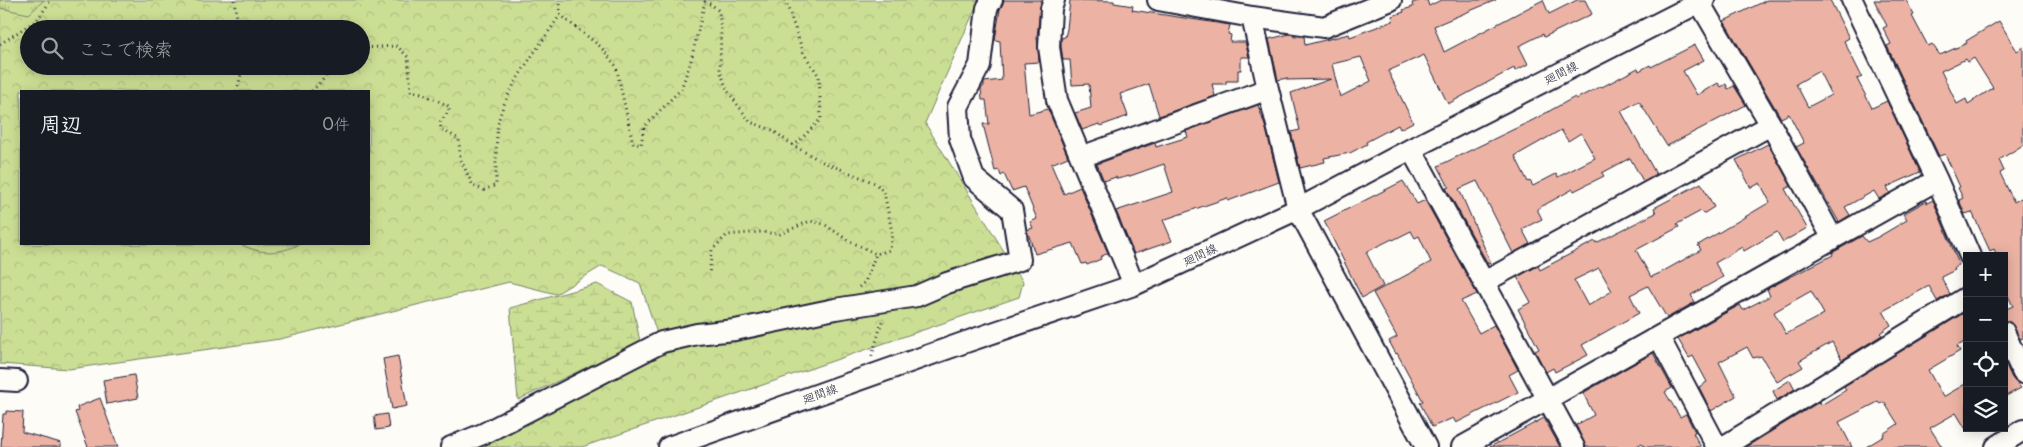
<!DOCTYPE html>
<html lang="ja">
<head>
<meta charset="utf-8">
<style>
  body { margin:0; font-family:"Playpen Sans","Klee One",sans-serif; background:#242831; color:#f1f3f6 }
  .controls { position:absolute; right:15px; bottom:15px; display:grid; overflow:hidden; border-radius:0px; box-shadow:0 2px 12px #0003 }
  .controls button { width:45px; height:45px; display:grid; place-items:center; padding:0; border:0; border-bottom:1px solid #363941; background:#171b24; color:#f1f3f6; font:25px sans-serif }
  .list { margin:0; padding:0; list-style:none }
  h2 { display:flex; justify-content:space-between; align-items:center; height:65px; margin:0; padding:0 20px; font-size:21px }
  h2 small { font-size:16px; font-weight:400; color:#9ea1a6 }
  .icon { flex:none; width:28px; height:28px; fill:none; stroke:currentColor; stroke-width:2; stroke-linecap:round; stroke-linejoin:round }
  .map { position:relative; flex:none; width:2023px; height:447px; overflow:hidden }
  .search { position:absolute; background:#171b24; box-shadow:0 2px 12px #0003; left:20px; top:20px; width:350px; height:55px; display:flex; align-items:center; gap:12px; box-sizing:border-box; padding:0 18px; border-radius:28px; color:#9ea1a6; font-size:19px }
  .panel { position:absolute; background:#171b24; box-shadow:0 2px 12px #0003; left:20px; top:90px; width:350px; height:155px; border-radius:0px }
  .map>svg:first-child { display:block }
</style>
</head>
<body>
<div class="map">
<svg width="2023" height="447" viewBox="0 0 2023 447">
  <defs>
    <pattern id="forest-crowns" width="20" height="18" patternUnits="userSpaceOnUse" patternTransform="scale(1.25)"><rect width="20" height="18" fill="#cbdf94"/><path d="M2 6a3 3 0 1 1 6 0M12 15a3 3 0 1 1 6 0" fill="none" stroke="#aebf80"/></pattern>
    <pattern id="wetland-marsh" width="20" height="14" patternUnits="userSpaceOnUse" patternTransform="scale(1.25)"><rect width="20" height="14" fill="#cbdf94"/><path d="M1 5h8M5 5V1M11 12h8M15 12V8" fill="none" stroke="#aebf80"/></pattern>
    <pattern id="park-tufts" width="24" height="20" patternUnits="userSpaceOnUse" patternTransform="scale(1.25)"><rect width="24" height="20" fill="#cbdf94"/><path d="M3 7l-1-3M5 7V3M7 7l1-3M15 17l-1-3M17 17v-4M19 17l1-3" fill="none" stroke="#aebf80"/></pattern>
  </defs>
  <rect width="100%" height="100%" fill="#fdfcf7"/>
  <filter id="ink" filterUnits="userSpaceOnUse"><feTurbulence type="fractalNoise" baseFrequency=".02" numOctaves="2"/><feDisplacementMap in="SourceGraphic" scale="10" xChannelSelector="R" yChannelSelector="G"/><feConvolveMatrix kernelMatrix="1 2 1 2 8 2 1 2 1" color-interpolation-filters="sRGB"/></filter>
  <g filter="url(#ink)">
    <path fill="url(#forest-crowns)" stroke="#768068" fill-rule="evenodd" d="M0,0H979L925,123L1023,282L1019,297L582,447H480L663,351L640,283L602,266L556,294L509,282L280,339L69,369L0,364ZM29,29H361V66H29ZM21,91H369V244H21Z"/>
    <path fill="url(#wetland-marsh)" stroke="#768068" d="M597,284L632,302L640,342L518,400L510,308Z"/>
    <path fill="url(#park-tufts)" stroke="#768068" d="M0,0H44L29,14L0,8Z
      M240,244H300C279,254 261,255 240,244Z"/>
    <path fill="#ecb3a4" stroke="#22223b" fill-rule="evenodd" d="M1004,0H1041L1037,37L1039,62L1024,63L1029,114L1048,109L1068,157L1051,164L1064,194L1080,187L1108,253L1100,257L1101,259L1087,265L1086,263L1082,264L1073,243L1035,254L1027,230L1033,228L1030,222L1037,219L1024,187L1012,191L1004,174L1001,176L999,170L995,171L983,124H989L986,100H982L981,89L984,86V82L1002,80L1000,41L995,40L1000,9Z
      M1070,0L1114,1V3L1133,6L1132,10L1230,25L1228,34L1231,35L1230,42H1245L1249,57H1241V70H1238V81H1226V84H1212L1215,96L1159,116L1149,84L1120,94L1128,116L1100,126L1099,124L1082,130L1075,113L1091,108L1089,84L1072,85L1070,60H1063L1061,46V38L1065,37L1067,29Z
      M1422,0H1427L1429,6L1441,0H1496L1434,26L1444,52L1543,0L1549,14L1577,0H1585L1592,14L1544,37L1543,34L1519,46L1528,64L1515,71L1514,68L1448,104L1424,55L1388,71L1413,122L1400,129L1398,125L1366,142L1367,144L1350,153L1324,158L1325,162L1300,168L1291,132L1300,130L1291,93L1331,79L1287,80V78L1278,80L1269,39L1290,34L1293,35L1294,37L1304,36L1305,45L1349,34L1350,37L1393,21L1392,16L1404,12L1403,10L1413,7L1412,3ZM1361,57L1371,81L1340,97L1332,64Z
      M1767,0H1830L1849,38L1844,41L1862,77L1857,79L1872,108L1887,101L1920,172L1887,187L1890,193L1879,199L1874,191L1845,207L1850,215L1839,222L1796,147L1804,143L1789,114L1781,118L1724,21ZM1819,71L1831,95L1808,107L1796,84Z
      M1874,0H1906L1914,15L1912,16L1928,46L1932,44L1940,55L1967,43L1966,41L1999,21L2017,51L2023,47V145L1999,160L2004,171L2000,173L2014,202L2023,197V338L2020,339L2011,323L2004,320V310L2013,306L2004,288V256H1997L1994,249L1990,251L1972,212L1965,214L1959,200L1963,198L1958,188L1960,187L1945,154L1939,156L1887,46L1891,44L1883,28L1887,26ZM1974,58L1993,88L1968,104L1966,99L1957,104L1941,71L1966,59L1968,62Z
      M1695,45L1704,60L1683,71L1697,95L1718,83L1721,87L1726,84L1728,89L1734,86L1746,105L1667,146L1639,101L1621,111L1656,174L1643,181L1630,158L1602,173L1604,176L1574,191L1573,189L1537,209L1542,219L1522,229L1530,244L1513,253L1477,181L1459,189L1491,263L1488,264L1446,188L1449,187L1438,166L1533,120L1575,97L1576,99L1601,86L1602,87L1638,68L1639,71L1650,65L1651,67ZM1561,130L1568,141L1581,133L1595,158L1558,177L1556,174L1533,186L1530,181L1528,182L1515,156Z
      M1258,105L1266,129L1279,182L1228,201L1227,198L1163,220L1172,241L1134,254L1116,211L1173,192L1164,164L1130,176L1117,179L1116,177L1104,181L1097,164L1155,143L1156,147L1188,137L1186,131Z
      M1768,144L1791,186L1785,189L1807,228L1783,242L1777,232L1744,251L1742,247L1715,263L1723,277L1691,295L1695,302L1667,318L1648,286L1630,295L1639,313L1582,345L1588,355L1555,372L1553,368L1546,372L1535,351L1539,349L1518,309L1531,302L1517,277L1538,266L1540,270L1595,241L1596,243L1656,213L1654,208L1701,183L1714,207L1703,214L1701,211L1677,224L1679,227L1636,250L1651,277L1660,273L1701,250L1698,245L1770,202L1760,183L1751,188L1736,160ZM1599,268L1612,291L1588,306L1574,280Z
      M1403,181L1417,204L1425,200L1477,294L1461,301L1479,333L1494,325L1518,370L1509,375L1518,392L1456,423L1453,418L1432,427L1420,403L1423,401L1397,353L1396,354L1389,341L1397,337L1373,293L1431,262L1419,236L1415,238L1411,231L1393,240L1392,239L1366,252L1383,286L1362,298L1324,221Z
      M1933,200L1959,264L1954,268L1955,270L1941,277L1950,294L1937,301L1929,286L1883,311L1891,325L1880,333L1882,335L1842,360L1832,342L1799,361L1803,367L1777,382L1761,356L1753,358L1747,347L1719,362L1736,396L1711,411L1699,387L1707,382L1693,356L1689,358L1678,339L1740,305L1743,310L1770,296L1767,289L1833,255L1832,253L1862,236L1867,242L1878,237L1907,220L1903,214L1926,201L1927,203ZM1811,291L1824,314L1786,334L1774,312Z
      M1967,311V341L1957,346L1960,351L1928,370L1943,397L1967,383V431L1956,413L1930,428L1942,447H1866L1884,436L1883,434L1898,424L1884,402L1880,404L1878,402L1839,422L1852,447H1746L1819,402L1821,405L1846,390L1844,386Z
      M1653,353L1672,388L1665,392L1680,417L1686,414L1695,432L1693,433L1701,447H1644L1642,443L1635,447H1586L1576,425L1594,415L1583,393Z
      M398,356L407,406L392,409L383,359Z
      M2004,361L2012,378L2021,388L2004,397Z
      M134,375L138,398L107,404L103,380Z
      M1790,380L1795,389L1777,400L1773,391Z
      M100,398L118,447H88L75,412L78,411L77,407Z
      M6,411L23,412L22,432L61,443V447H1L3,414H6Z
      M387,414L389,428L376,430L374,416Z
      M1544,418L1560,447H1490Z"/>
    <g fill="none" stroke-linecap="round" stroke-linejoin="round">
      <g stroke="#22223b" stroke-width="24">
        <path id="minor" d="M1054,0L1051,9L1049,47L1057,100L1134,285
          M1158,0L1252,17L1324,27L1391,0
          M1698,0L1771,125L1833,239
          M1852,0L1937,180L1970,256
          M1252,17L1268,89L1298,209L1426,447
          M1411,149L1574,447
          M1081,157L1268,89
          M1484,282L1771,125
          M2004,332L2023,373
          M1659,337L1717,447
          M0,380L17,381
          M451,447L485,433L662,342L697,334L735,330L835,309L917,296L947,283L1020,260L1012,210L974,178L960,139L958,107L980,65L987,8L992,0
          M669,447L963,343L1134,285L1298,209L1411,149L1704,0
          M1462,447L1937,180
          M1723,447L1967,297
          M1996,447L2023,430"/>
      </g>
      <path stroke="#22223b" stroke-width="3" stroke-dasharray="1 4" stroke-linecap="butt" d="M234,0L239,29
        M785,0L804,54L819,76L821,119L794,146
        M560,15V0
        M0,44L37,20L51,0
        M361,48L397,46L408,57L411,91L421,93L449,106V111L440,122L441,129L459,139L460,158L473,186L484,190L496,185C496,166 495,129 501,112C513,79 541,44 560,15L601,47L616,66L633,143L641,145L644,127L681,89L690,64L705,2L711,4L719,11L721,30L720,70L727,90L750,122L772,130L794,146L823,162L875,183L884,192L892,232L890,250L876,254L846,239L824,224L810,221L780,234L761,232L727,235L712,250L709,275
        M237,91L243,66
        M312,91L336,66
        M859,287L865,282L876,254
        M872,356L883,318"/>
      <use href="#minor" stroke="#fdfcf7" stroke-width="20"/>
    </g>
  </g>
  <g text-anchor="middle" stroke-width="4.5" stroke-linejoin="round" paint-order="stroke">
    <g font-size="12" fill="#22223b" stroke="#fdfcf7">
      <text transform="translate(1561 73) rotate(-27)" y="4">廻間線</text>
      <text transform="translate(1200 255) rotate(-25)" y="4">廻間線</text>
      <text transform="translate(820 394) rotate(-19)" y="4">廻間線</text>
    </g>
  </g>
</svg>
<div class="controls">
<button>+</button>
<button>−</button>
<button><svg class="icon" aria-label="locate" viewBox="0 0 24 24"><circle cx="12" cy="12" r="6"/><path d="M12 2v4M12 18v4M2 12h4M18 12h4"/></svg></button>
<button><svg class="icon" aria-label="layers" viewBox="0 0 24 24"><path d="M12 4l9 5-9 5-9-5zM3 14l9 5 9-5"/></svg></button>
</div>
<div class="search"><svg class="icon" aria-label="search" viewBox="0 0 24 24"><circle cx="10" cy="10" r="6"/><path d="M15 15l6 6"/></svg>ここで検索</div>
<section class="panel">
<h2>周辺<small>0件</small></h2>
<ul class="list">
</ul>
</section>
</div>
</body>
</html>
